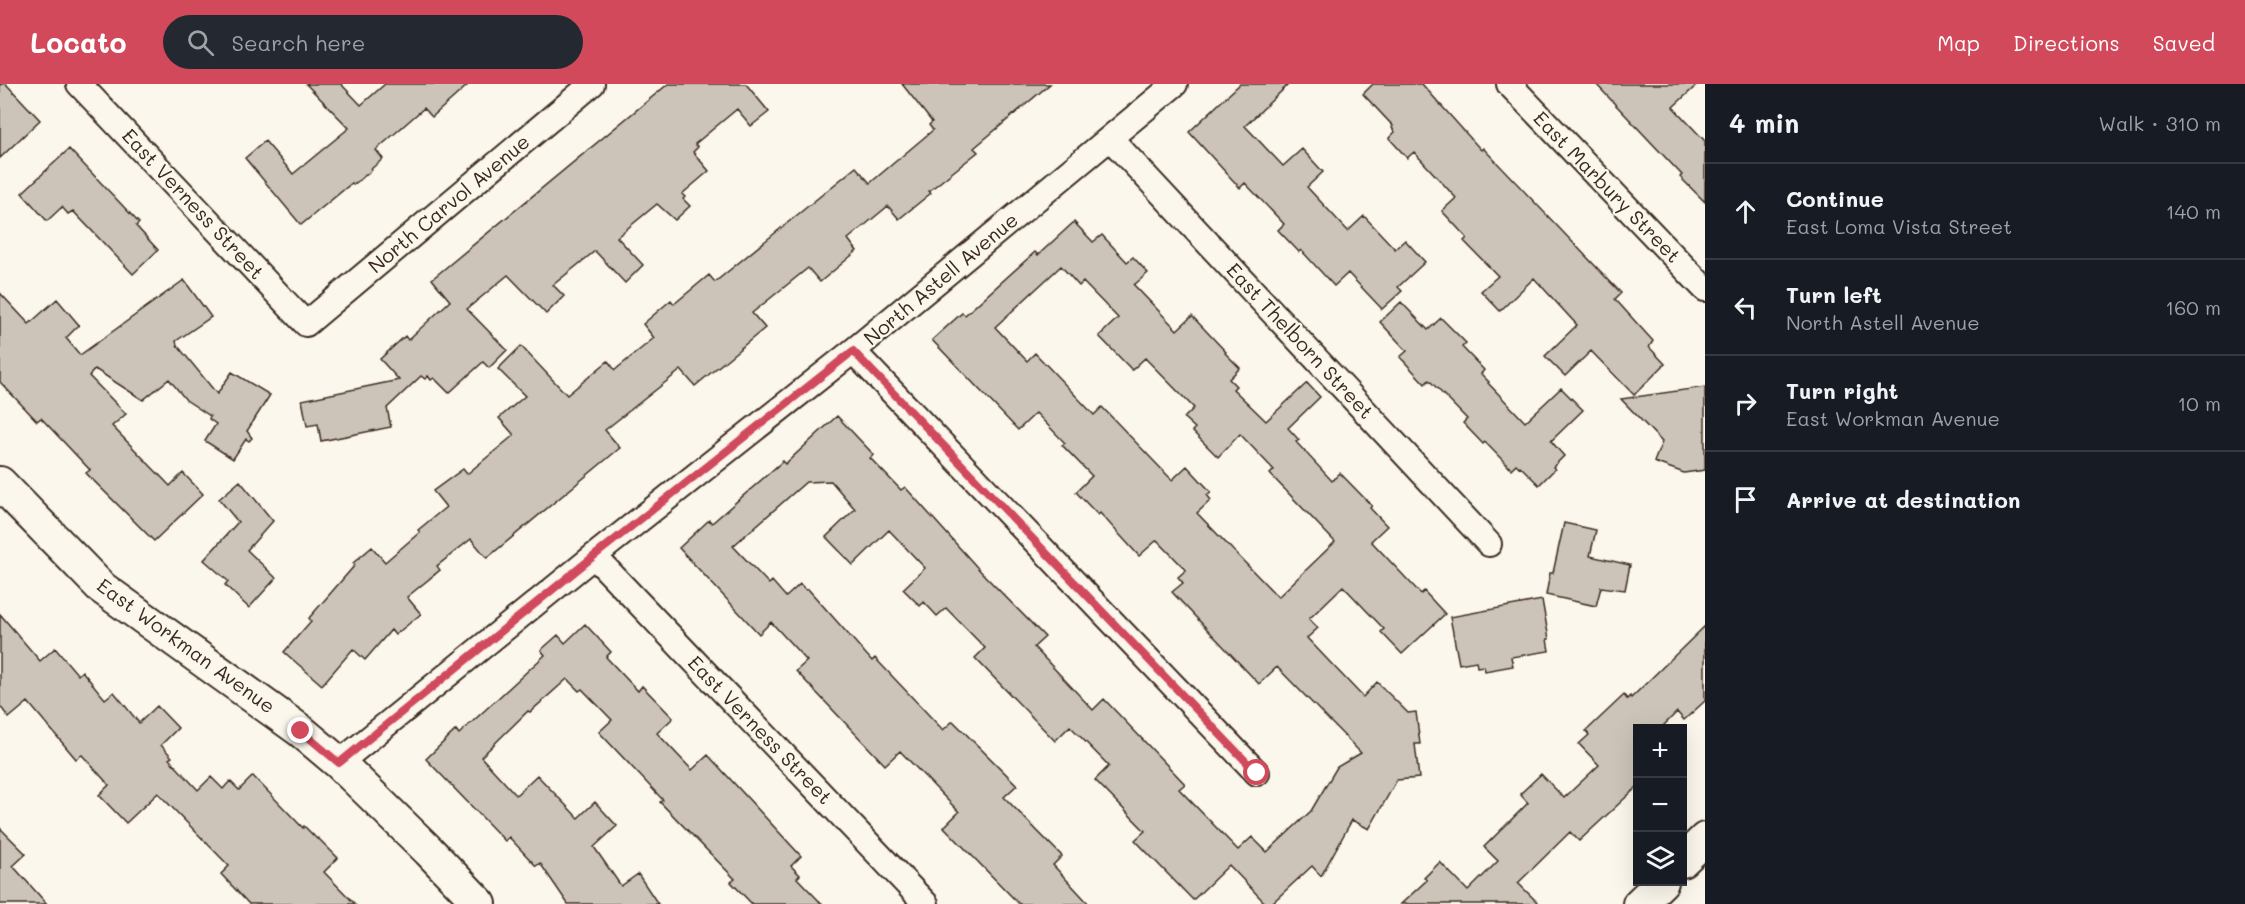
<!DOCTYPE html>
<html lang="en">
<head>
<meta charset="utf-8">
<style>
  body { margin:0; font-family:Mali,sans-serif; background:#242831; color:#f1f3f6 }
  .controls { position:absolute; right:18px; bottom:18px; display:grid; overflow:hidden; border-radius:0px; box-shadow:0 6px 24px #0002 }
  .controls button { width:54px; height:54px; display:grid; place-items:center; padding:0; border:0; border-bottom:2px solid #363941; background:#171b24; color:#f1f3f6; font:30px sans-serif }
  .stop { position:absolute; width:18px; height:18px; margin:-14px; border:4px solid #d1495b; border-radius:50%; background:#fff }
  .stop.end { background:#d1495b; border-color:#fff; box-shadow:0 2px 6px #0008 }
  .list { margin:0; padding:0; list-style:none }
  h2 { display:flex; justify-content:space-between; align-items:center; height:78px; margin:0; padding:0 24px; font-size:26px }
  h2 small { font-size:20px; font-weight:400; color:#9ea1a6 }
  .list li { display:grid; grid-template-columns:39px 1fr auto; gap:18px; align-items:center; box-sizing:border-box; height:96px; padding:0 24px; border-top:2px solid #363941 }
  .list b { display:block; font-size:22px; white-space:nowrap }
  .list p { margin:0; font-size:20px; white-space:nowrap; color:#9ea1a6 }
  .list em { font-size:20px; font-style:normal; color:#9ea1a6 }
  .icon { flex:none; width:33px; height:33px; fill:none; stroke:currentColor; stroke-width:2; stroke-linecap:round; stroke-linejoin:round }
  .map { position:relative; flex:none; width:1705px; height:820px; overflow:hidden }
  header { display:flex; align-items:center; gap:36px; box-sizing:border-box; height:84px; padding:0 30px; background:#d1495b; color:#fff }
  header strong { font-size:28px }
  nav { display:flex; gap:33px; margin-inline-start:auto; font-size:21px }
  .search { width:420px; height:54px; background:#242831; display:flex; align-items:center; gap:15px; box-sizing:border-box; padding:0 21px; border-radius:33px; color:#9ea1a6; font-size:22px }
  main { display:flex }
  aside { flex:1; background:#171b24 }
  .map>svg:first-child { display:block }
</style>
</head>
<body>
<header>
<strong>Locato</strong>
<div class="search"><svg class="icon" aria-label="search" viewBox="0 0 24 24"><circle cx="10" cy="10" r="6"/><path d="M15 15l6 6"/></svg>Search here</div>
<nav><a>Map</a><a>Directions</a><a>Saved</a></nav>
</header>
<main>
<div class="map">
<svg width="1705" height="820" viewBox="0 0 1705 820">
  <rect width="100%" height="100%" fill="#fbf7ec"/>
  <filter id="ink" filterUnits="userSpaceOnUse"><feTurbulence type="fractalNoise" baseFrequency=".0167" numOctaves="2"/><feDisplacementMap in="SourceGraphic" scale="12" xChannelSelector="R" yChannelSelector="G"/><feConvolveMatrix kernelMatrix="1 2 1 2 8 2 1 2 1" color-interpolation-filters="sRGB"/></filter>
  <g filter="url(#ink)">
    <path fill="#ccc4b9" stroke="#3b2a1e" stroke-width="1.5" fill-rule="evenodd" d="M0,0H6L40,36L0,74Z
      M306,0H341L361,21L385,0H469L432,33L424,24L376,66L383,75L371,85L372,86L353,101L352,99L301,141L245,74L265,57L293,90L349,44Z
      M668,0H746L769,28L751,42L737,25L695,60L698,63L693,68L709,87L682,110L685,113L683,115L690,122L675,136L657,120L617,153L643,181L625,199L595,167L553,201L564,212L546,230L508,191L467,225L507,266L489,284L483,278L449,309L434,294L431,296L428,292L425,295L421,292L387,324L391,343L321,357L318,340L307,342L302,316L399,296L380,275L405,252L408,256L450,217L432,195Z
      M902,0H1050L974,64L978,68L929,107L931,109L899,135L888,122L848,155L857,167L820,198L808,184L752,229L765,244L695,302L681,286L605,346L620,364L487,474L471,455L437,482L440,486L407,513L421,530L395,551L391,546L365,576L353,565L322,601L284,568L311,537L309,534L355,481L353,479L372,463L385,478L420,448L418,446L446,423L433,407L463,385L467,390L514,351L499,334L525,312L498,285L521,262L567,311L608,277L615,286L654,254L643,240L671,216L674,220L709,191L715,198L856,83L870,99L933,46L929,41L932,38Z
      M1240,0H1289L1245,42L1283,82L1302,65L1323,88L1307,103L1348,147L1364,132L1395,165L1405,156L1425,178L1398,203L1402,207L1382,225L1348,189L1334,202L1301,166L1299,168L1278,146L1284,140L1245,99L1240,104L1189,48Z
      M1373,0H1422L1481,66L1483,64L1621,209L1615,215L1653,257L1649,263L1665,280L1634,311L1591,267L1565,292L1545,272L1577,241L1534,194L1500,227L1481,207L1498,192L1464,157L1467,154L1442,127L1456,114L1414,68L1407,74L1389,54L1395,48L1392,44L1393,42L1363,10Z
      M1596,0H1698L1673,23L1705,57V118L1680,93L1682,91Z
      M69,65L139,139L136,142L158,166L133,190L73,127L68,130L62,123L47,137L22,109Z
      M1074,138L1093,158L1102,151L1127,178L1133,173L1148,189L1134,201L1177,246L1192,232L1226,268L1225,269L1240,284L1229,295L1236,302L1233,305L1266,337L1307,299L1320,313L1288,344L1299,356L1296,358L1332,397L1340,389L1372,422L1370,424L1387,442L1371,457L1421,510L1424,507L1445,530L1402,570L1381,548L1384,545L1343,502L1309,535L1318,544L1307,554L1363,613L1377,598L1408,629L1416,628L1420,660H1415L1419,694L1397,696L1369,745L1352,736L1321,792L1312,782L1271,820H1266L1229,781L1193,816L1135,756L1145,747L1095,696L1109,682L1070,642L1055,657L975,574L985,564L946,524L937,532L924,518L920,522L903,505L925,484L889,446L853,481L826,453L855,425L831,397L806,398L733,462L769,500L772,497L786,513L800,500L806,506L808,505L872,577L875,574L943,646L953,637L1017,701L1004,713L1062,772L1053,781L1089,820H1019L944,743L959,728L900,667L885,681L796,587L807,577L771,538L759,550L679,464L709,436L712,439L783,377L785,380L837,332L874,371L870,374L901,406L905,403L984,491L1045,553L1034,563L1093,626L1104,615L1185,700L1179,705L1238,766L1252,753L1267,768L1311,727L1337,683L1361,669L1277,583L1259,600L1172,508L1183,499L1178,493L1186,486L1157,456L1139,472L1100,429L1098,431L1076,408L1092,392L1062,361L1065,359L1036,329L1018,346L932,256L962,229L965,231L1035,168L1038,171ZM1061,182L1079,202L1083,198L1118,234L1099,252L1132,286L1145,274L1194,324L1184,334L1195,344L1192,347L1218,373L1240,350L1274,386L1270,390L1335,458L1278,513L1197,429L1211,416L1207,411L1211,408L1187,382L1172,396L1102,323L1094,331L1035,269L1027,277L995,243Z
      M184,196L211,233L176,257L177,261L217,310L232,288L270,311L247,347L252,354L249,357L246,355L233,375L205,357L216,340L209,335L210,332L186,316L169,295L143,316L95,285L89,292L126,330L112,342L170,402L183,389L203,410L154,457L86,389L90,386L41,334L37,337L0,298V209L29,240L57,215L79,241L66,254L80,271Z
      M1401,218L1428,246L1441,234L1466,259L1462,263L1484,286L1481,290L1489,298L1488,299L1525,338L1561,304L1583,326L1551,357L1564,372L1553,383L1555,385L1539,401L1520,382L1519,383L1516,380L1511,385L1485,358L1483,360L1463,339L1467,335L1429,296L1425,300L1400,273L1407,267L1380,238Z
      M1705,303V386L1684,389L1654,378L1662,358L1621,315Z
      M240,397L273,437L247,466L276,494L249,524L225,501L228,497L204,476L238,438L219,415Z
      M1564,439L1596,446L1590,472L1630,481L1625,506L1601,503L1596,522L1546,511L1550,489H1553Z
      M1542,516L1549,555H1547L1549,567L1511,573L1513,582L1485,587L1484,582L1477,583L1476,577L1459,580L1450,533Z
      M0,530L40,577L55,564L78,591L82,587L105,615L114,608L139,639L157,622L178,644L161,661L172,673L169,675L198,706L211,693L223,705L230,697L239,706L253,692L303,744L304,742L317,755L318,754L338,774L324,788L355,820H249L221,790L229,782L158,709L126,739L99,711L109,701L82,671L76,675L28,618L9,634L0,622Z
      M585,540L611,568L606,573L638,607L642,602L673,634L657,649L692,686L708,671L801,772L791,782L800,791L797,794L822,820H752L731,798L735,795L660,718L663,716L599,648L612,636L582,605L579,607L567,595L530,628L528,627L481,673L516,711L537,691L578,734L595,718L617,742L594,763L621,802L638,790L658,820H568L540,779L536,782L509,753L505,757L426,675L456,646L459,650L545,571L541,566L558,551L565,559Z
      M1705,542V617L1684,636L1677,628L1660,645H1638V702L1579,757L1570,748L1518,799L1539,820H1401L1427,796L1424,794L1440,778L1468,807L1498,777L1484,763L1528,719L1520,710L1541,690L1564,714L1599,681L1579,660L1589,651L1586,647L1624,611L1627,615L1630,612L1631,614Z
      M0,744L26,770L13,782L47,820H0Z"/>
    <g fill="none" stroke-linecap="round" stroke-linejoin="round">
      <g stroke="#3b2a1e" stroke-width="28">
        <path id="minor" d="M79,0L306,240L592,0
          M1509,0L1705,205
          M1110,54L1489,460
          M853,267L1257,689
          M594,472L926,820
          M339,679L594,472L853,267L1175,0"/>
      </g>
      <g stroke="#3b2a1e" stroke-width="36">
        <path id="tertiary" d="M0,399L102,504L301,647L339,679L429,767L480,820
          M1682,777L1705,755
          M1639,820L1662,798"/>
      </g>
      <use href="#minor" stroke="#fbf7ec" stroke-width="24"/>
      <use href="#tertiary" stroke="#fbf7ec" stroke-width="32"/>
    </g>
  </g>
  <g fill="none" stroke-linecap="round" stroke-linejoin="round" filter="url(#ink)">
    <path stroke="#d1495b" stroke-width="8" d="M301,647L339,679L594,472L853,267L1257,689"/>
  </g>
  <g text-anchor="middle" stroke-width="4.5" stroke-linejoin="round" paint-order="stroke">
    <g font-size="20" fill="#3b2a1e" stroke="#fbf7ec">
      <text transform="translate(1607 103) rotate(46)" y="7">East Marbury Street</text>
      <text transform="translate(193 120) rotate(47)" y="7">East Verness Street</text>
      <text transform="translate(449 120) rotate(-40)" y="7">North Carvol Avenue</text>
      <text transform="translate(941 195) rotate(-40)" y="7">North Astell Avenue</text>
      <text transform="translate(1300 257) rotate(47)" y="7">East Thelborn Street</text>
      <text transform="translate(186 562) rotate(36)" y="7">East Workman Avenue</text>
      <text transform="translate(760 646) rotate(46)" y="7">East Verness Street</text>
    </g>
  </g>
</svg>
<div class="controls">
<button>+</button>
<button>−</button>
<button><svg class="icon" aria-label="layers" viewBox="0 0 24 24"><path d="M12 4l9 5-9 5-9-5zM3 14l9 5 9-5"/></svg></button>
</div>
<div class="stop" style="left:1257px;top:689px"></div>
<div class="stop end" style="left:301px;top:647px"></div>
</div>
<aside>
<h2>4 min<small>Walk · 310 m</small></h2>
<ul class="list">
<li><svg class="icon" aria-label="ahead" viewBox="0 0 24 24"><path d="M12 20V5M6 11l6-6 6 6"/></svg><div><b>Continue</b><p>East Loma Vista Street</p></div><em>140 m</em></li>
<li><svg class="icon" aria-label="left" viewBox="0 0 24 24"><path d="M17 20v-9H6M10 6l-5 5 5 5"/></svg><div><b>Turn left</b><p>North Astell Avenue</p></div><em>160 m</em></li>
<li><svg class="icon" aria-label="right" viewBox="0 0 24 24"><path d="M7 20v-9h11M14 6l5 5-5 5"/></svg><div><b>Turn right</b><p>East Workman Avenue</p></div><em>10 m</em></li>
<li><svg class="icon" aria-label="arrive" viewBox="0 0 24 24"><path d="M6 21V4h12l-3 4 3 4H6"/></svg><div><b>Arrive at destination</b></div></li>
</ul>
</aside>
</main>
</body>
</html>
